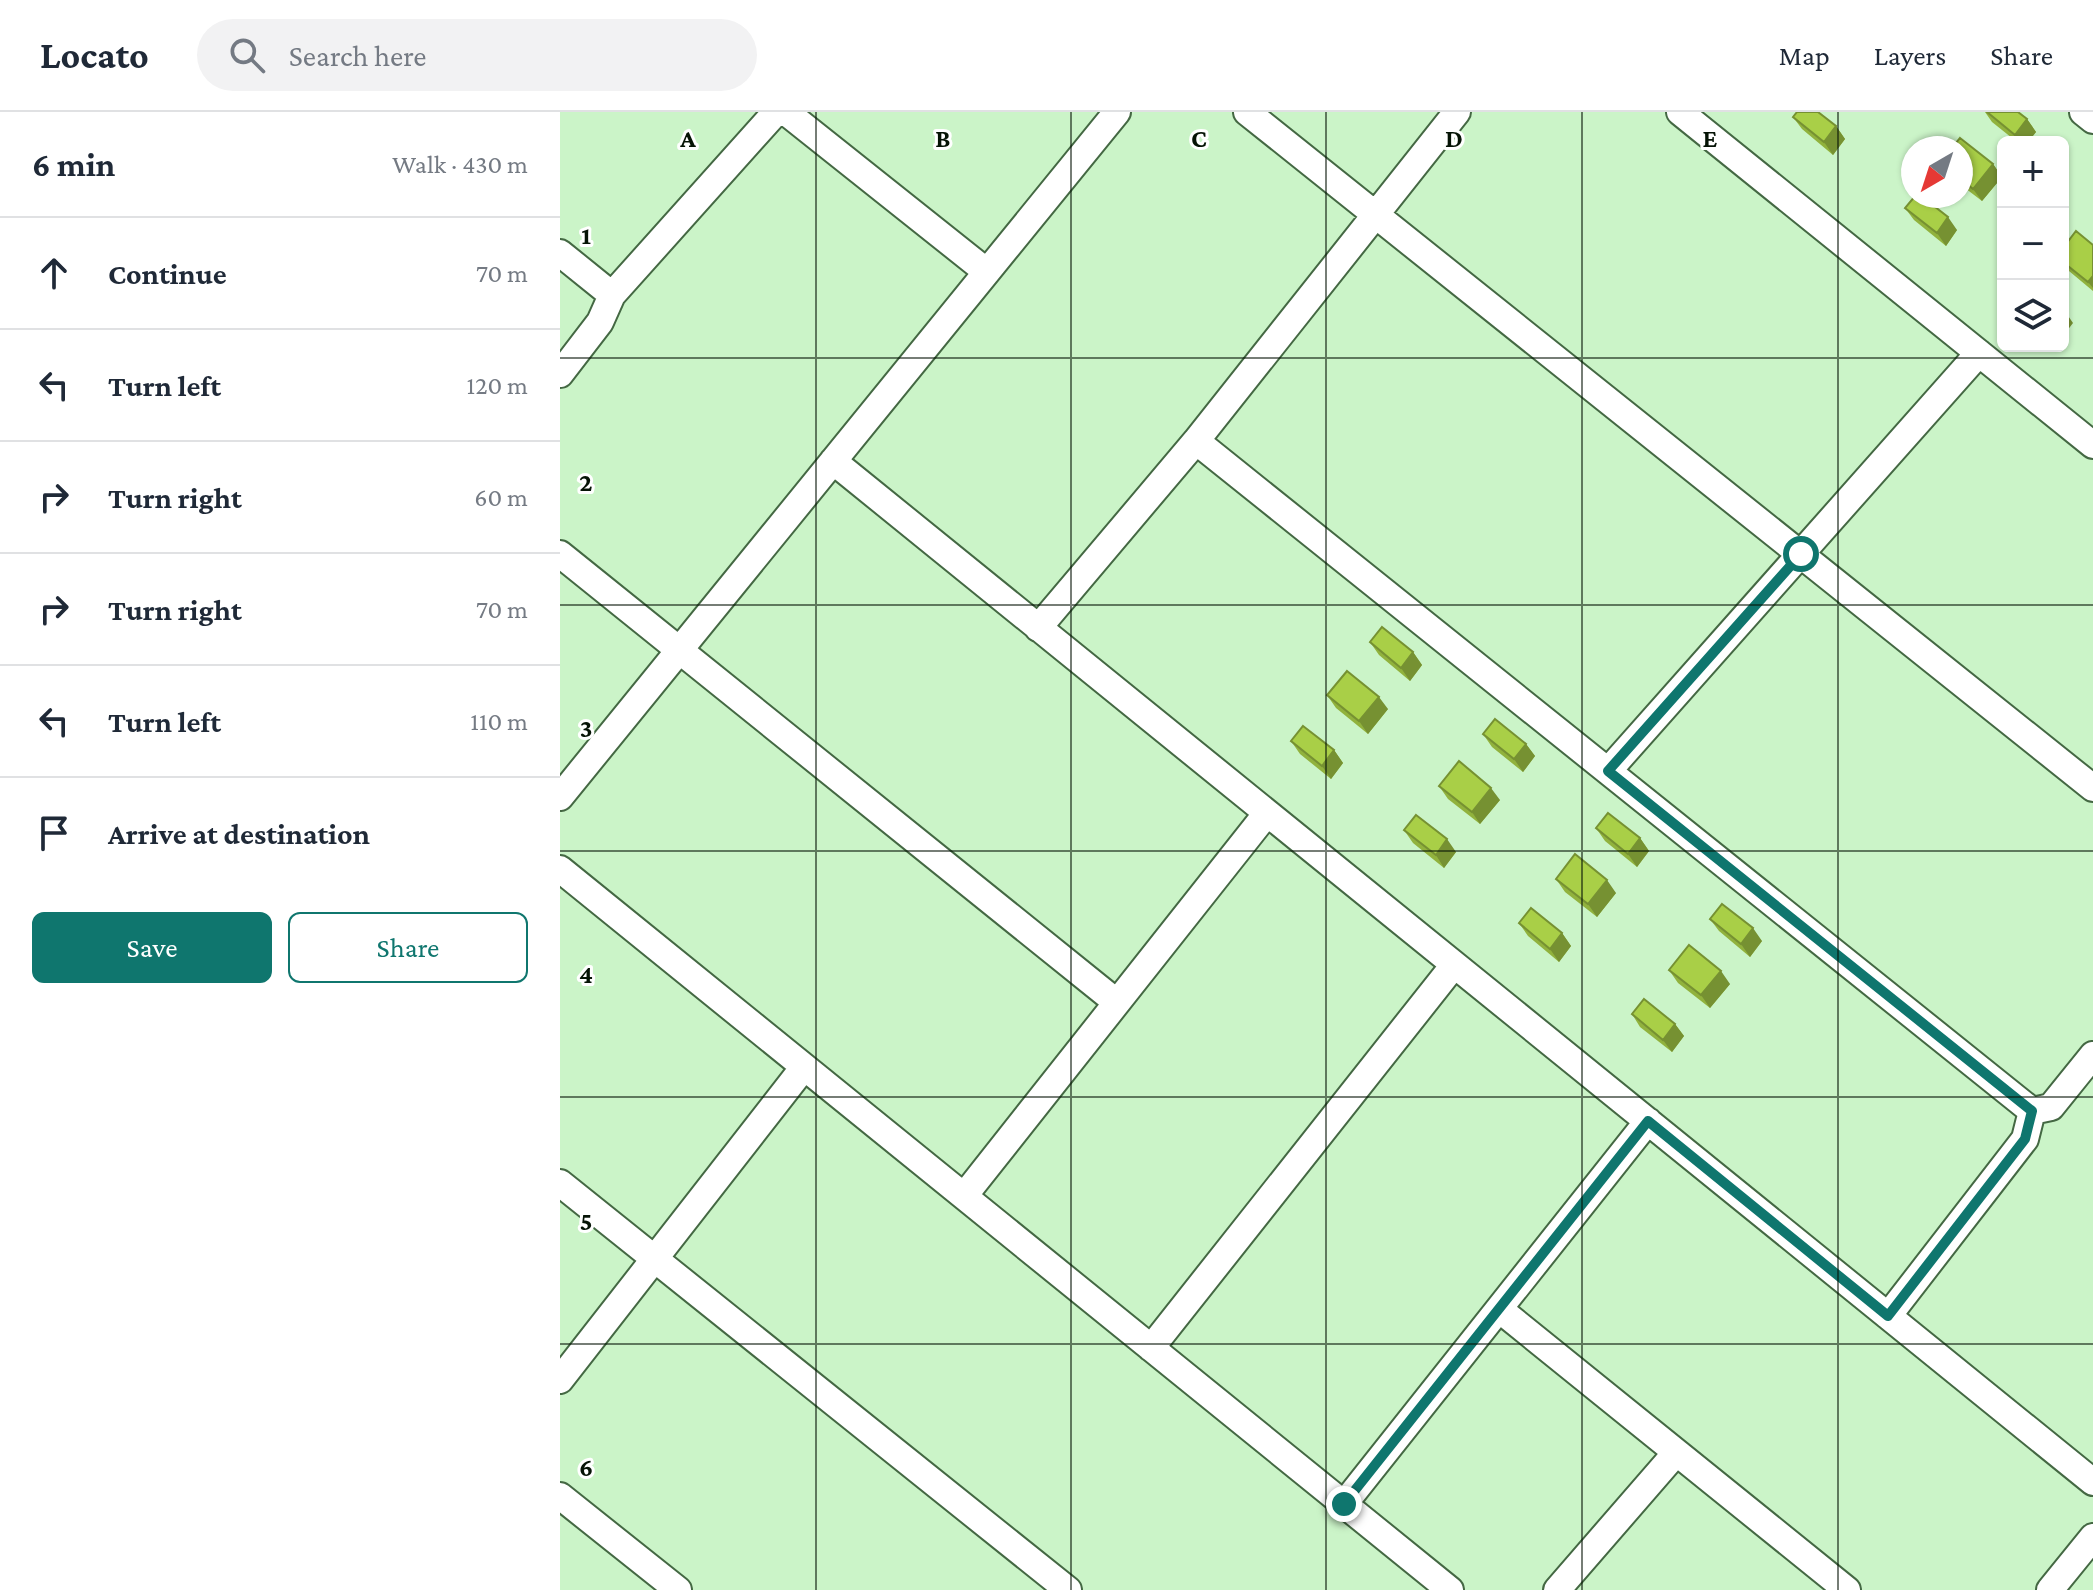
<!DOCTYPE html>
<html lang="en">
<head>
<meta charset="utf-8">
<style>
  body { margin:0; font-family:"Crimson Pro",serif; background:#f2f2f3; color:#1f2937 }
  .controls { position:absolute; right:24px; top:24px; display:grid; overflow:hidden; border-radius:12px; box-shadow:0 2px 6px #0004 }
  .controls button { width:72px; height:72px; display:grid; place-items:center; padding:0; border:0; border-bottom:2px solid #e0e1e3; background:#fff; color:#1f2937; font:40px sans-serif }
  .compass { position:absolute; left:1341px; top:24px; width:72px; height:72px; border-radius:50%; background:#fff; box-shadow:0 2px 6px #0004; rotate:219deg }
  .stop { position:absolute; width:24px; height:24px; margin:-18px; border:6px solid #0f766e; border-radius:50%; background:#fff }
  .stop.end { background:#0f766e; border-color:#fff; box-shadow:0 2px 8px #0008 }
  .list { margin:0; padding:0; list-style:none }
  h2 { display:flex; justify-content:space-between; align-items:center; height:104px; margin:0; padding:0 32px; font-size:34px }
  h2 small { font-size:26px; font-weight:400; color:#747a83 }
  .list li { display:grid; grid-template-columns:52px 1fr auto; gap:24px; align-items:center; box-sizing:border-box; height:112px; padding:0 32px; border-top:2px solid #e0e1e3 }
  .list b { display:block; font-size:30px; white-space:nowrap }
  .list em { font-size:26px; font-style:normal; color:#747a83 }
  .actions { display:flex; gap:16px; padding:24px 32px }
  .actions a { flex:1; padding:18px 0; border:2px solid #0f766e; border-radius:12px; text-align:center; font-size:28px; color:#0f766e }
  .actions .main { background:#0f766e; color:#fff }
  .icon { flex:none; width:44px; height:44px; fill:none; stroke:currentColor; stroke-width:2; stroke-linecap:round; stroke-linejoin:round }
  .map { position:relative; flex:none; width:1533px; height:1478px; overflow:hidden }
  header { display:flex; align-items:center; gap:48px; box-sizing:border-box; height:112px; padding:0 40px; background:#fff; border-bottom:2px solid #e0e1e3 }
  header strong { font-size:38px }
  nav { display:flex; gap:44px; margin-inline-start:auto; font-size:28px }
  .search { width:560px; height:72px; background:#f2f2f3; display:flex; align-items:center; gap:20px; box-sizing:border-box; padding:0 28px; border-radius:44px; color:#747a83; font-size:30px }
  main { display:flex }
  aside { flex:1; background:#fff }
  .map>svg:first-child { display:block }
</style>
</head>
<body>
<header>
<strong>Locato</strong>
<div class="search"><svg class="icon" aria-label="search" viewBox="0 0 24 24"><circle cx="10" cy="10" r="6"/><path d="M15 15l6 6"/></svg>Search here</div>
<nav><a>Map</a><a>Layers</a><a>Share</a></nav>
</header>
<main>
<aside>
<h2>6 min<small>Walk · 430 m</small></h2>
<ul class="list">
<li><svg class="icon" aria-label="ahead" viewBox="0 0 24 24"><path d="M12 20V5M6 11l6-6 6 6"/></svg><div><b>Continue</b></div><em>70 m</em></li>
<li><svg class="icon" aria-label="left" viewBox="0 0 24 24"><path d="M17 20v-9H6M10 6l-5 5 5 5"/></svg><div><b>Turn left</b></div><em>120 m</em></li>
<li><svg class="icon" aria-label="right" viewBox="0 0 24 24"><path d="M7 20v-9h11M14 6l5 5-5 5"/></svg><div><b>Turn right</b></div><em>60 m</em></li>
<li><svg class="icon" aria-label="right" viewBox="0 0 24 24"><path d="M7 20v-9h11M14 6l5 5-5 5"/></svg><div><b>Turn right</b></div><em>70 m</em></li>
<li><svg class="icon" aria-label="left" viewBox="0 0 24 24"><path d="M17 20v-9H6M10 6l-5 5 5 5"/></svg><div><b>Turn left</b></div><em>110 m</em></li>
<li><svg class="icon" aria-label="arrive" viewBox="0 0 24 24"><path d="M6 21V4h12l-3 4 3 4H6"/></svg><div><b>Arrive at destination</b></div></li>
</ul>
<div class="actions"><a class="main">Save</a><a>Share</a></div>
</aside>
<div class="map">
<svg width="1533" height="1478" viewBox="0 0 1533 1478">
  <rect width="100%" height="100%" fill="#cbf4c8"/>
  <g fill="none" stroke-linecap="round" stroke-linejoin="round">
    <g stroke="#446843" stroke-width="30">
      <path id="minor" d="M226,0L427,160
        M687,0L1533,676
        M1120,0L1533,333
        M1523,0L1533,8
        M0,141L52,183
        M0,262L40,210L52,183L216,0
        M636,329L1472,999L1491,995L1533,943
        M273,349L1533,1370
        M0,442L555,889
        M478,516L636,329L897,0
        M1048,659L1419,241
        M0,685L557,0
        M0,757L890,1478
        M0,1071L508,1478
        M404,1084L707,701
        M939,1197L1287,1478
        M1328,1204L1465,1027L1472,999
        M591,1236L894,853
        M0,1268L244,955
        M0,1384L118,1478
        M784,1392L1088,1009
        M997,1478L1115,1342
        M1490,1478L1533,1425"/>
    </g>
    <use href="#minor" stroke="#fff" stroke-width="26"/>
  </g>
  <path fill="#91b23d" d="M1425,0H1458L1467,7L1476,20L1468,30H1457L1432,10Z
    M1233,5L1276,14L1285,27L1273,43L1242,17Z
    M1401,36L1433,52L1442,65L1422,89L1401,73Z
    M1345,96L1397,118L1386,134L1354,108Z
    M1533,133V179L1503,154V136Z
    M810,530L853,540L862,553L850,569L819,543Z
    M767,583L828,597L808,622L776,596Z
    M923,622L966,632L975,644L963,660L932,635Z
    M731,629L774,638L783,651L771,667L740,642Z
    M879,674L940,688L920,712L888,687Z
    M1036,716L1080,726L1089,739L1077,755L1045,729Z
    M844,718L896,740L884,756L853,731Z
    M996,767L1056,781L1037,805L1005,780Z
    M1150,807L1202,829L1190,845L1159,819Z
    M959,811L1002,821L1011,834L999,850L968,824Z
    M1109,858L1170,872L1150,896L1118,871Z
    M1072,902L1115,912L1124,924L1112,940L1080,915Z"/>
  <path fill="#769132" d="M1467,7L1476,20L1468,30H1460L1455,23Z
    M1276,14L1285,27L1273,43L1264,30Z
    M1433,52L1442,65L1422,89L1413,77Z
    M1388,105L1397,118L1386,134L1377,121Z
    M1533,164V176L1528,170Z
    M1504,198L1513,211L1503,224V199Z
    M853,540L862,553L850,569L841,556Z
    M819,585L828,597L808,622L799,609Z
    M966,632L975,644L963,660L954,647Z
    M774,638L783,651L771,667L762,654Z
    M931,676L940,688L920,712L912,700Z
    M1080,726L1089,739L1077,755L1068,742Z
    M887,727L896,740L884,756L876,743Z
    M1047,768L1056,781L1037,805L1028,792Z
    M1193,816L1202,829L1190,845L1181,832Z
    M1002,821L1011,834L999,850L990,837Z
    M1161,859L1170,872L1150,896L1141,883Z
    M1115,912L1124,924L1112,940L1103,928Z"/>
  <path fill="#a9cf47" stroke="#769132" stroke-width="2" d="M1237,0H1258L1276,14L1264,30L1233,5Z
    M1427,0H1458L1467,7L1455,23Z
    M1400,26L1433,52L1413,77L1401,67V36H1392Z
    M1355,84H1361L1388,105L1377,121L1345,96Z
    M1516,119L1533,133V164L1528,170L1503,150V136Z
    M822,515L853,540L841,556L810,530Z
    M787,559L819,585L799,609L767,583Z
    M935,607L966,632L954,647L923,622Z
    M743,614L774,638L762,654L731,629Z
    M899,649L931,676L912,700L879,674Z
    M1048,701L1080,726L1068,742L1036,716Z
    M856,703L887,727L876,743L844,718Z
    M1015,742L1047,768L1028,792L996,767Z
    M1162,792L1193,816L1181,832L1150,807Z
    M971,796L1002,821L990,837L959,811Z
    M1129,833L1161,859L1141,883L1109,858Z
    M1084,887L1115,912L1103,928L1072,902Z"/>
  <g fill="none" stroke-linecap="round" stroke-linejoin="round">
    <path stroke="#0f766e" stroke-width="10" d="M784,1392L1088,1009L1328,1204L1465,1027L1472,999L1048,659L1241,442"/>
  </g>
  <path fill="none" stroke="#051305" stroke-width="2" stroke-opacity="0.55" d="M256,0V1478M511,0V1478M766,0V1478M1022,0V1478M1278,0V1478M0,246H1533M0,493H1533M0,739H1533M0,985H1533M0,1232H1533"/>
  <g font-size="26" text-anchor="middle" font-weight="bold" fill="#051305" stroke="#fff" stroke-width="6" stroke-linejoin="round" paint-order="stroke">
    <text x="128" y="35">A</text>
    <text x="383" y="35">B</text>
    <text x="639" y="35">C</text>
    <text x="894" y="35">D</text>
    <text x="1150" y="35">E</text>
    <text x="26" y="132">1</text>
    <text x="26" y="379">2</text>
    <text x="26" y="625">3</text>
    <text x="26" y="871">4</text>
    <text x="26" y="1118">5</text>
    <text x="26" y="1364">6</text>
  </g>
</svg>
<div class="controls">
<button>+</button>
<button>−</button>
<button><svg class="icon" aria-label="layers" viewBox="0 0 24 24"><path d="M12 4l9 5-9 5-9-5zM3 14l9 5 9-5"/></svg></button>
</div>
<svg class="compass" viewBox="-18 -18 36 36"><path d="M0-13l5 13h-10z" fill="#e53935"/><path d="M0 13l5-13h-10z" fill="#747a83"/></svg>
<div class="stop" style="left:1241px;top:442px"></div>
<div class="stop end" style="left:784px;top:1392px"></div>
</div>
</main>
</body>
</html>
